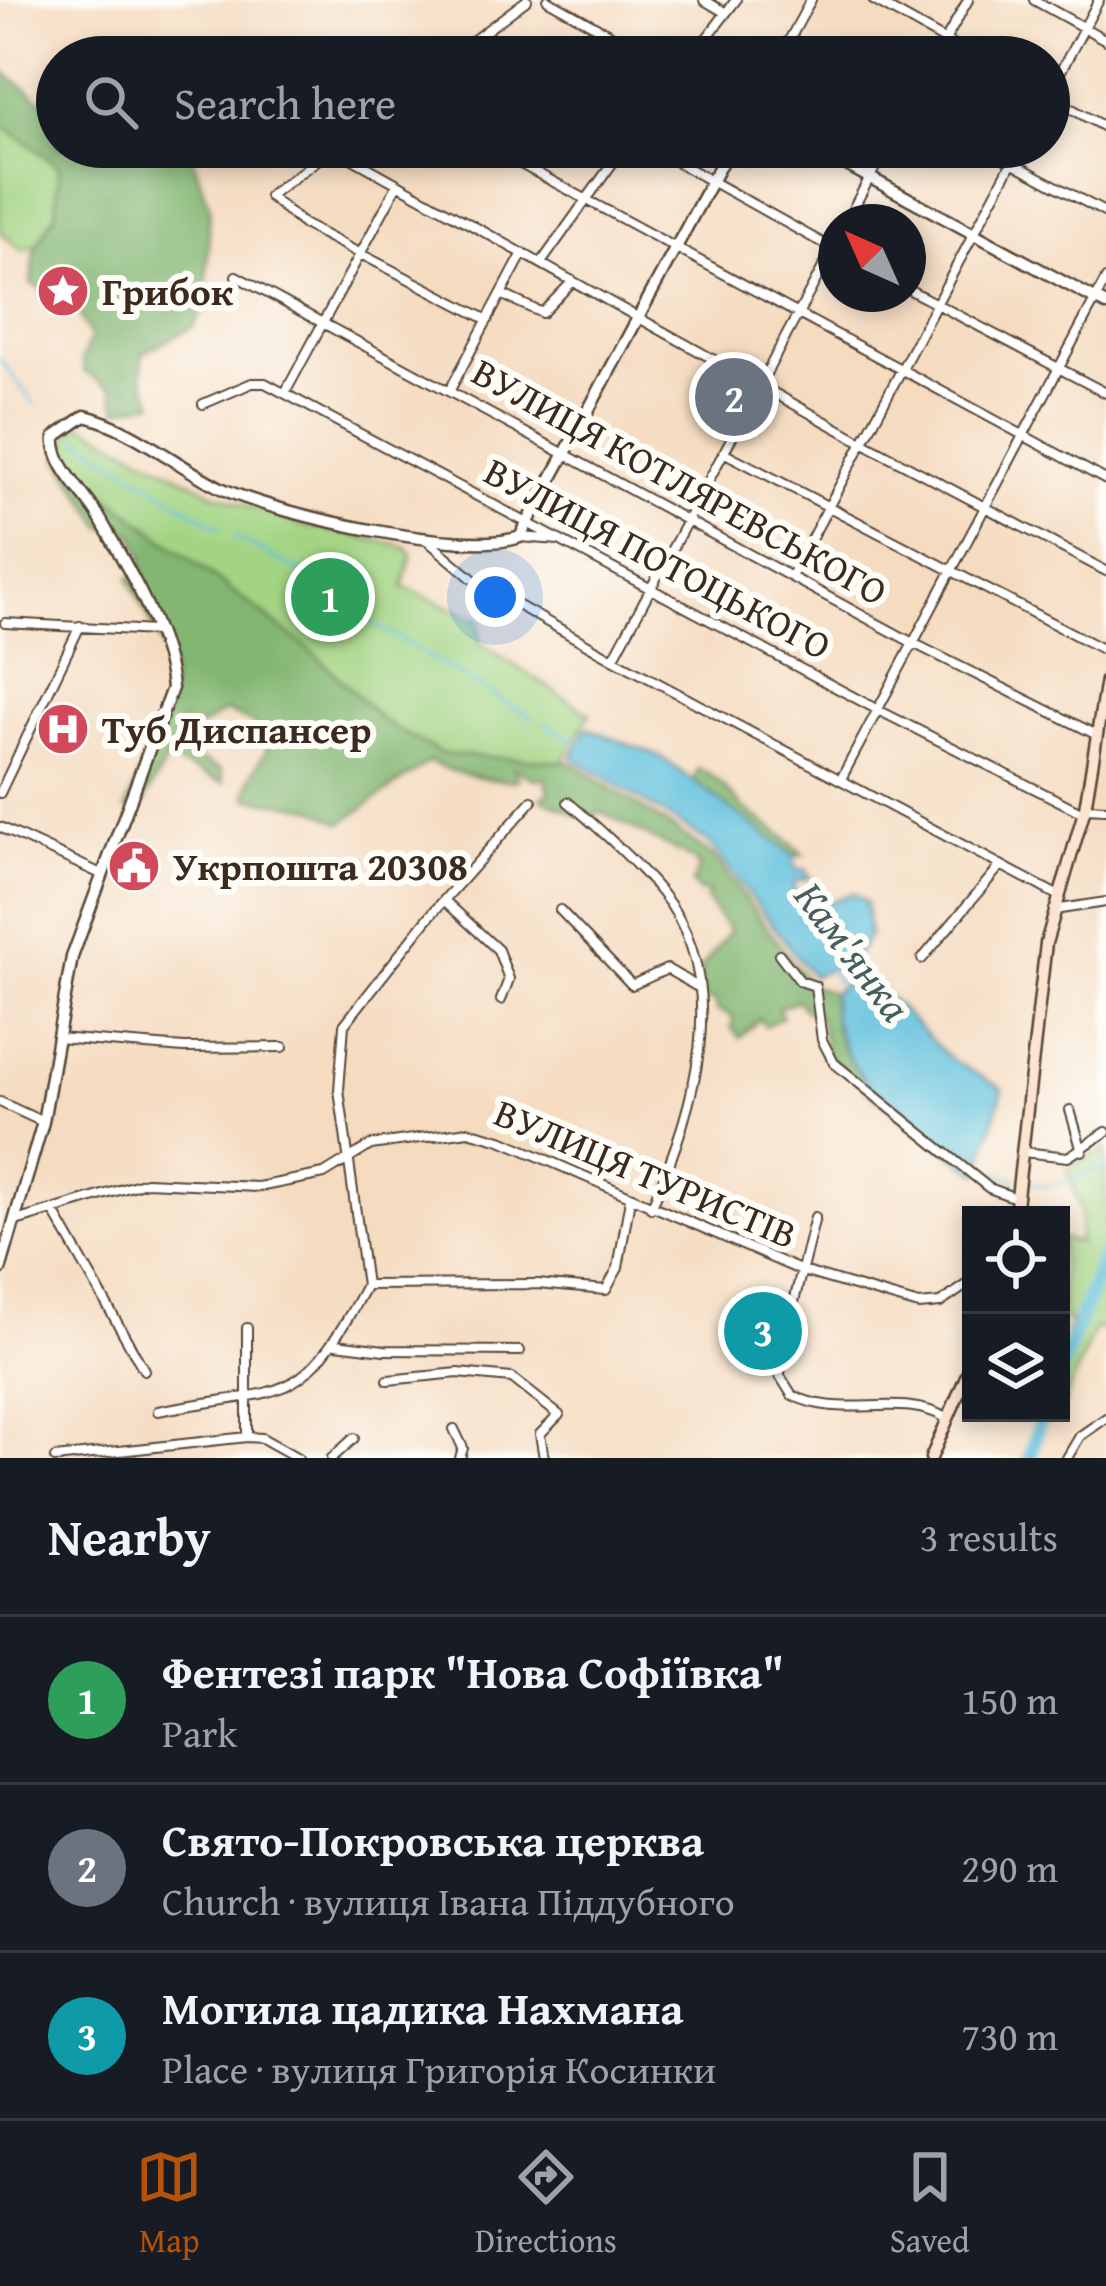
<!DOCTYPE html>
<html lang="en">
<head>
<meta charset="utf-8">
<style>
  body { margin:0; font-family:"Gentium Book Plus",serif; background:#242831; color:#f1f3f6 }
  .controls { position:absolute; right:36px; bottom:36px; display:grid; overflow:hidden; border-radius:0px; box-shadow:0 6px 18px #0003 }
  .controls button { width:108px; height:108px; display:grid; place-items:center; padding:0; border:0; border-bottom:3px solid #363941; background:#171b24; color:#f1f3f6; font:60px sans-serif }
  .compass { position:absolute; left:818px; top:204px; width:108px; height:108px; border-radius:50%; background:#171b24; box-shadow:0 6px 18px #0003; rotate:315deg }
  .you { position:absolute; left:495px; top:597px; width:42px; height:42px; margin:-30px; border:9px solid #fff; border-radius:50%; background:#1a73e8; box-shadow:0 0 0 18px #1a73e833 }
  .badge { display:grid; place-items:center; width:78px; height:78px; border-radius:50%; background:#b45309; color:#fff; font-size:39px; font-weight:700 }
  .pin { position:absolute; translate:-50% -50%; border:6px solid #fff; box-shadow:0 3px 12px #0006 }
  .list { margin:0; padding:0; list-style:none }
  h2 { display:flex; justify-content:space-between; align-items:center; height:156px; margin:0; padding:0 48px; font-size:51px }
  h2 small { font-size:39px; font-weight:400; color:#9ea1a6 }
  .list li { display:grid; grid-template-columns:78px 1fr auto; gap:36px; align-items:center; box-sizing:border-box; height:168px; padding:0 48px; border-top:3px solid #363941 }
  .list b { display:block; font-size:45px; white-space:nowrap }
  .list p { margin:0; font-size:39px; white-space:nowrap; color:#9ea1a6 }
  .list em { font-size:39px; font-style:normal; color:#9ea1a6 }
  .icon { flex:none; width:66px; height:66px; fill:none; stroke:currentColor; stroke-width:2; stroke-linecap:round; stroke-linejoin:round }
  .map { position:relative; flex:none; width:1106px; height:1458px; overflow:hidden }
  .search { position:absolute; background:#171b24; box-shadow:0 6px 18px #0003; left:36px; right:36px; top:36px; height:132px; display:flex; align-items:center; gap:30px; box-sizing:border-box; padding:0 42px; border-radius:66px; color:#9ea1a6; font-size:45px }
  .sheet { height:660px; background:#171b24 }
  nav { display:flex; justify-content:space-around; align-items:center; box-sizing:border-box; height:168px; border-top:3px solid #363941; background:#171b24; font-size:33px; color:#9ea1a6 }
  nav a { display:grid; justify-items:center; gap:6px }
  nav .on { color:#b45309 }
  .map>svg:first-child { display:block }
</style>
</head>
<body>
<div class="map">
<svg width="1106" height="1458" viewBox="0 0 1106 1458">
  <rect width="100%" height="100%" fill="#fdfcf7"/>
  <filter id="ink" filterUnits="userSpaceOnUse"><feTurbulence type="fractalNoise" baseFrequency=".00833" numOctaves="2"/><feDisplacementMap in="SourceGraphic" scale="24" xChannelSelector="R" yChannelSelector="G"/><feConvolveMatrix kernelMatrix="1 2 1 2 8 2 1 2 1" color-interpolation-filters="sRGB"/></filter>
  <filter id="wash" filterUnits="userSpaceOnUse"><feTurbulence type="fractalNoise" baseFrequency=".004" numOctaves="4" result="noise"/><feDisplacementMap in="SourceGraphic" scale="48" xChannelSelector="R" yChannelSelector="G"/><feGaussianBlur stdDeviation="2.7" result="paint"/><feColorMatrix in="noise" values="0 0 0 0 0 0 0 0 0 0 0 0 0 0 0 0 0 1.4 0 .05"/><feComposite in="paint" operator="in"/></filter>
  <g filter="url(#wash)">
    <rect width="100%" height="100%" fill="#f5dcc1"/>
    <path fill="#a3d483" stroke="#6f7f50" stroke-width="3" d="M0,123L59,165L56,213L36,246L21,250L0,231Z
      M81,424L213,493L301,525L405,546L412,554L403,587L479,620L480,643L590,714L562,763L441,754L384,722L314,653L69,467L66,437Z
      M1106,1148V1330L1095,1328L1061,1411V1359L1070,1321L1061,1317V1238L1079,1243L1081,1211L1067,1169Z"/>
    <path fill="#82b671" stroke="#5e7048" stroke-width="3" d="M0,69L57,112V147H189L210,208L206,304L194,326L143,353L142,376L154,402L117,410L112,388L84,372L82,359L91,338L75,306L49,305V292L31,284L36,246L56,213L59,166L0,123Z
      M71,454L69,467L314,653L384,722L442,754L570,762L680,833L714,857L809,984L832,993C830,1038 850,1068 882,1097L879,1100L827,1055L819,1016L805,1011L797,1000L778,1008L783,1017L765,1026L759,1019L740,1038L732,1029L733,1017L717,1010L715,1000H704L699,971L730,931L706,900L708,892H699L692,883L699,869L695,861L600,811L591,821L541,798L549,792L545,778L534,779L514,768L518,779C504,785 442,771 430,761L342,823L312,808L247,798C246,773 269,756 271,732L225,711L201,727L181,721L172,747L221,770L224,783L167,759L140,809H126L172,688L170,663L129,578L141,574L143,556L132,533L103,527L58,457Z
      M698,768C725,781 728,796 749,812C768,827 787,836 803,855L794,856L694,782Z"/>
    <path fill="#5ec0dd" stroke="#4c757e" stroke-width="3" d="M587,728L661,757L794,856L796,871L805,869L810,878L794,882L795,894L818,906L853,893L866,902L869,936L853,959L812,976L708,842L572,757Z
      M852,979L876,984L949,1058L1003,1089L979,1174C917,1129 829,1077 832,993Z"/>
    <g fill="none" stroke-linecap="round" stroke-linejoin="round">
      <path stroke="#5ec0dd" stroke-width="3" d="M0,359L34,404
        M78,438L221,529
        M235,537L326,585L359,615L532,718
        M545,724L580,743
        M827,968L840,984
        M980,1168L1016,1180
        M1026,1182L1051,1186L1106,1167"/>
      <path stroke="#5ec0dd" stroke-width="14" d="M1061,1368L1106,1251
        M1030,1458L1042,1413"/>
    </g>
  </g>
  <g filter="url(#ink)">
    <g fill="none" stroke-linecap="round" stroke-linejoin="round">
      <g stroke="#574536" stroke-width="12">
        <path id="minor" d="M548,0L650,57
          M704,0L726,13
          M873,0L975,57
          M1034,0L1106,40
          M788,41L817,57
          M466,45L488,57
          M451,57L527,0
          M692,57L736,0
          M780,57L811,0
          M936,57L968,0
          M1049,93L1099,0
          M1049,96L1106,128
          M335,147L269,196L303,224L488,320
          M489,147L1106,480
          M650,147L835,250
          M983,147L1106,213
          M333,148L862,442L1106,571
          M846,222L886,147
          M541,263L624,147
          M236,276L913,643L1097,735
          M908,289L1106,393
          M501,294L542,313L573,281
          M451,388L523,253
          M285,393L398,184
          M203,404L252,383H265L878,710L1083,813
          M725,453L1106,651
          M520,537L559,540
          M428,541L475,581L613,659L1057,895
          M791,577L1020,147
          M5,623L155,631
          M613,659L836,243
          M841,779L1106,279
          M0,793L80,626
          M568,802C600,829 634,860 661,892C735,982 692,1116 651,1208
          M1085,808L1106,809
          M0,827L101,874
          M445,901L498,950L509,979L501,1000
          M560,910L632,985L667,969L696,986
          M1054,910L1106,902
          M779,954L800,981L815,986L822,1040L834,1063L989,1188L1016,1198
          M922,959L1001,865
          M58,1038L184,1048L283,1047
          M0,1102L43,1122
          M1070,1110L1082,1151
          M1023,1152L1068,1157L1106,1132
          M53,1210L144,1370
          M815,1217L781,1354L780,1376L792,1395C842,1421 901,1391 946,1418
          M16,1221L146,1182L258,1187L324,1174L371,1145L468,1131L501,1140L802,1271L919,1305L940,1303L971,1282
          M366,1285L339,1090L344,1025L429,917L532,801
          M366,1285L537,1284L606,1290L618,1268L630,1199
          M336,1344L384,1350L520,1351
          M388,1380L458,1373L512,1378L559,1415L540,1434L544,1458
          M158,1411C285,1386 299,1412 366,1285
          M454,1429L463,1448L460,1458
          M247,1437V1328
          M55,1458L247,1437L262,1438L298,1458
          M332,1458L354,1438
          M1067,1458L1080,1436L1106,1418"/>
      </g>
      <g stroke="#574536" stroke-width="15">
        <path id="tertiary" d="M813,147L1106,305
          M0,1270L43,1122L72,957L172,688C167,631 127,567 99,517C85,493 52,465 55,437L85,416C134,428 178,467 223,489C279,515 465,557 520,537L730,147"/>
      </g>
      <g stroke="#574536" stroke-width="15">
        <path id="secondary" d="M1015,1215L1046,943L1085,808L1106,680
          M931,1458L971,1365"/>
      </g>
      <use href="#minor" stroke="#fff" stroke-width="8"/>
      <use href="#tertiary" stroke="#fff" stroke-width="10"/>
      <use href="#secondary" stroke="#fde4d1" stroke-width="10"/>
    </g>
  </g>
  <defs>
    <g id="sight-disc" transform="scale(2.7)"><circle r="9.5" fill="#d1495b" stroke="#fdfcf7"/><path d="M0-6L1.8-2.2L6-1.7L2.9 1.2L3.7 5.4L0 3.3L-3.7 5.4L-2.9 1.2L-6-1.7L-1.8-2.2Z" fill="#fff"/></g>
    <g id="hospital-disc" transform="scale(2.7)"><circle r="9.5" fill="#d1495b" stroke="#fdfcf7"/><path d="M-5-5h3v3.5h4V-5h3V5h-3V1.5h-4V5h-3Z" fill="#fff"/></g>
    <g id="civic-disc" transform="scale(2.7)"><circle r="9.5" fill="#d1495b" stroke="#fdfcf7"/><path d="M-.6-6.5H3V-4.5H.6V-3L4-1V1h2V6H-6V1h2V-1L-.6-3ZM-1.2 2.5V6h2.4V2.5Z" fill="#fff"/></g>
  </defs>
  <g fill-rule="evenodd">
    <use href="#sight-disc" x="63" y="291"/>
    <use href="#hospital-disc" x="63" y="729"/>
    <use href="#civic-disc" x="134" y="866"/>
  </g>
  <g text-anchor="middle" stroke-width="12" stroke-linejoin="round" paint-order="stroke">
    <g font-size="39" font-weight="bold" fill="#3b2a1e" stroke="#fdfcf7" text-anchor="start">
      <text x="102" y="305">Грибок</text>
      <text x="102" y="743">Туб Диспансер</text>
      <text x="173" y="880">Укрпошта 20308</text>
    </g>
    <g font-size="39" fill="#3b2a1e" stroke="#fdfcf7">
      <text transform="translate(680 481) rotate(29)" y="14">ВУЛИЦЯ КОТЛЯРЕВСЬКОГО</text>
      <text transform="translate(658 558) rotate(28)" y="14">ВУЛИЦЯ ПОТОЦЬКОГО</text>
      <text transform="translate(646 1173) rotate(23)" y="14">ВУЛИЦЯ ТУРИСТІВ</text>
    </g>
    <g font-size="42" font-style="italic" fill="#475e61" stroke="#fdfcf7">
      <text transform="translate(853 951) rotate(53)" y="15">Кам'янка</text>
    </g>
  </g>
</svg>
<div class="controls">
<button><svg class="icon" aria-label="locate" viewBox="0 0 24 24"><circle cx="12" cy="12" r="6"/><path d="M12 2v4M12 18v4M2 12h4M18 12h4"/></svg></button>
<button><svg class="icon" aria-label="layers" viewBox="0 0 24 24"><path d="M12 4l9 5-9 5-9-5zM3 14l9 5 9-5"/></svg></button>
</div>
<svg class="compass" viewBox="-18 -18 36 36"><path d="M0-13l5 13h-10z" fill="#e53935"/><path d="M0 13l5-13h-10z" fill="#9ea1a6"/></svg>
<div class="you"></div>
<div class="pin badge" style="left:330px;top:597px;background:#2e9e5b">1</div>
<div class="pin badge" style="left:734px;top:397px;background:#6b7280">2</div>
<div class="pin badge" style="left:763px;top:1331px;background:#0f9aa8">3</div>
<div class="search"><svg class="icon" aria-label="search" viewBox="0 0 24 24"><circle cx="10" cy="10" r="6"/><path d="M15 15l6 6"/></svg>Search here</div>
</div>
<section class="sheet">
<h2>Nearby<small>3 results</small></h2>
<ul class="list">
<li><span class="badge" style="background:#2e9e5b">1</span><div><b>Фентезі парк &quot;Нова Софіївка&quot;</b><p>Park</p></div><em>150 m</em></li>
<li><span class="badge" style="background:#6b7280">2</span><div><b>Свято-Покровська церква</b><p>Church · вулиця Івана Піддубного</p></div><em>290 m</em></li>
<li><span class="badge" style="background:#0f9aa8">3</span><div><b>Могила цадика Нахмана</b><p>Place · вулиця Григорія Косинки</p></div><em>730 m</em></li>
</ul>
</section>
<nav>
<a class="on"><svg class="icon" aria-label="map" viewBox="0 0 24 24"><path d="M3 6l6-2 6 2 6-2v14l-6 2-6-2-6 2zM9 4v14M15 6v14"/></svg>Map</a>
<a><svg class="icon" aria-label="directions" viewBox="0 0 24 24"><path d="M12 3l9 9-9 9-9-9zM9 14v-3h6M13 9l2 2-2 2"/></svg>Directions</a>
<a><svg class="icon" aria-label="saved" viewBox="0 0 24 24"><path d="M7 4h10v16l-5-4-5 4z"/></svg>Saved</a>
</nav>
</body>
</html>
